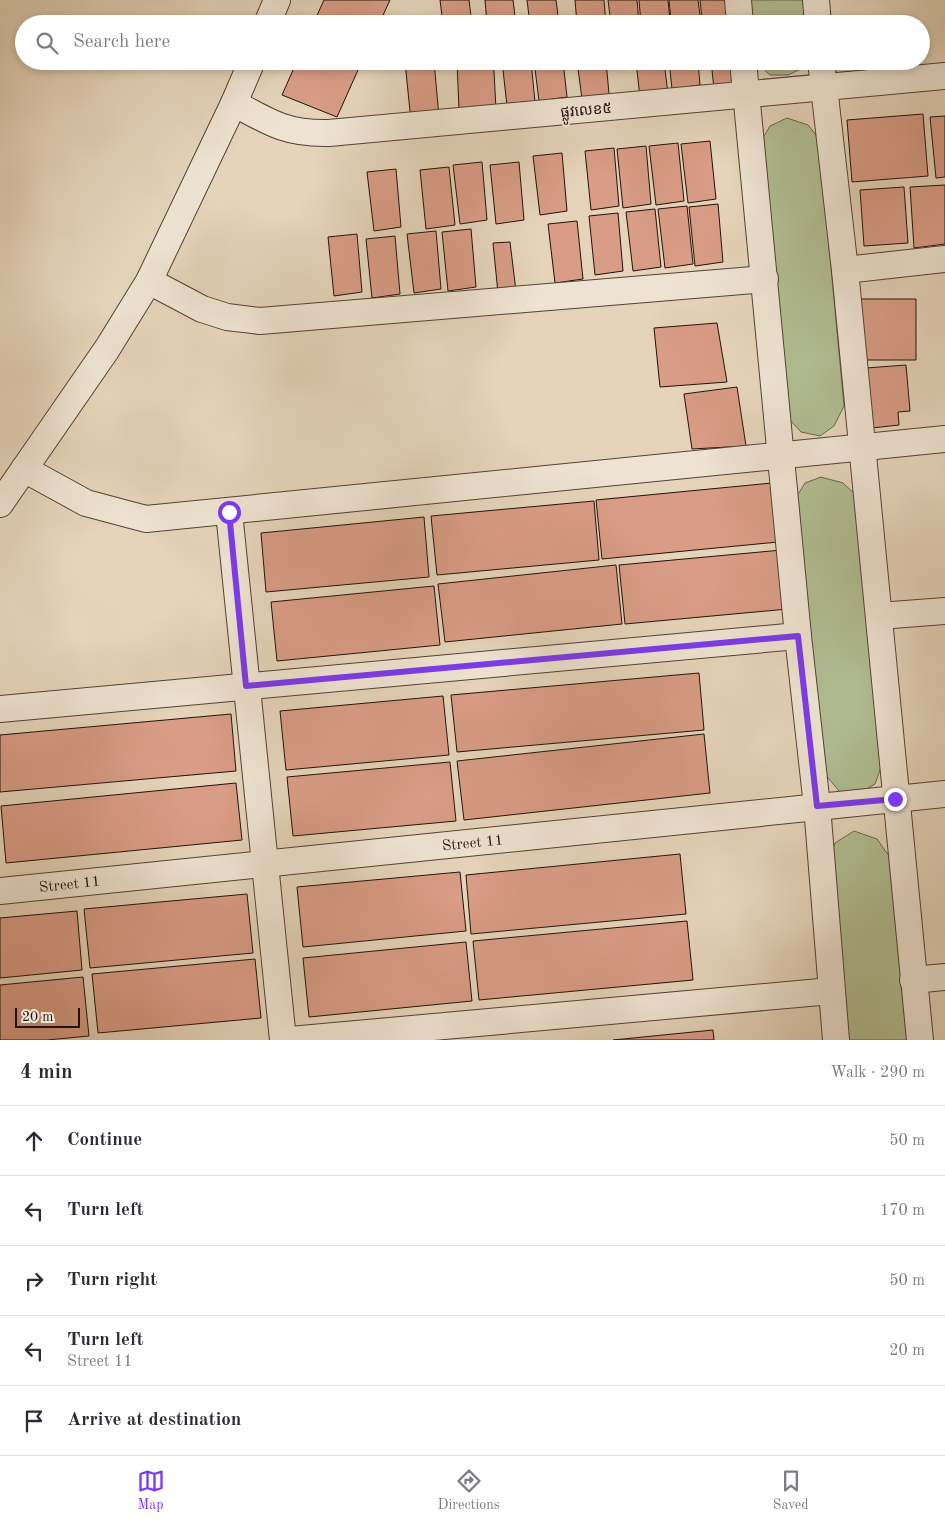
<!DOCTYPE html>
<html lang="en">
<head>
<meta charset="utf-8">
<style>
  body { margin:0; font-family:"Old Standard TT","Noto Sans Khmer",serif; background:#f2f2f3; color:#2b2b33 }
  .scale { position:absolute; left:15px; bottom:12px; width:65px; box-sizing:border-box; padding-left:5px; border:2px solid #231209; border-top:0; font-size:14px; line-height:18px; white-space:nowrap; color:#231209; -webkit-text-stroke:4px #eee3d2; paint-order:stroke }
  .stop { position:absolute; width:15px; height:15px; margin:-11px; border:4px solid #7c3aed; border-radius:50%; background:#fff }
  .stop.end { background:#7c3aed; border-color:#fff; box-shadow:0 1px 5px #0008 }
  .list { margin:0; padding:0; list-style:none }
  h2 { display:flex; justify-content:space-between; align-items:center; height:65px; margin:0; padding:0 20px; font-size:21px }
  h2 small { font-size:16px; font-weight:400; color:#7c7c81 }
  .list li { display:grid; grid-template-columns:32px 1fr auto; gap:15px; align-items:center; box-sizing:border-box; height:70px; padding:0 20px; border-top:1px solid #e1e1e2 }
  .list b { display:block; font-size:19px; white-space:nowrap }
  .list p { margin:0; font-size:16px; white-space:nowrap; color:#7c7c81 }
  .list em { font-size:16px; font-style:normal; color:#7c7c81 }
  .icon { flex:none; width:28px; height:28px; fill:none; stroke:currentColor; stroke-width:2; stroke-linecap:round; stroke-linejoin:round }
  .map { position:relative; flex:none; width:945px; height:1040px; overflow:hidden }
  .search { position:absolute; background:#fff; box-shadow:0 2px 8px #0003; left:15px; right:15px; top:15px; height:55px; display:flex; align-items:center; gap:12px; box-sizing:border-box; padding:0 18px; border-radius:28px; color:#7c7c81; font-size:19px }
  .sheet { height:415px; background:#fff }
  nav { display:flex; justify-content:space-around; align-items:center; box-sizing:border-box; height:70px; border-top:1px solid #e1e1e2; background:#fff; font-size:14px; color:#7c7c81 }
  nav a { display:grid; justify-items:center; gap:2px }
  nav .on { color:#7c3aed }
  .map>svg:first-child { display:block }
</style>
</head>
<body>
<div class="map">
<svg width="945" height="1040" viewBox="0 0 945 1040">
  <rect width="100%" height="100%" fill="#e5d4ba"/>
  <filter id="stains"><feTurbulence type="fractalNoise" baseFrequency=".004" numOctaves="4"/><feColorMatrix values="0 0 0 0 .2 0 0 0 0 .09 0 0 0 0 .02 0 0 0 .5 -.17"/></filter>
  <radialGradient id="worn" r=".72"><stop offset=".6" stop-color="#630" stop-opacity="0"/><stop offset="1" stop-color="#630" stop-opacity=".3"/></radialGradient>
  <path fill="#b1bd92" stroke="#6a684e" d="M749,0H806L808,24H751Z
    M755,61H806L803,68L788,75H770Z
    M787,118L808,125L819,139L844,406L834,426L820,436L801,432L790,420L761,141L770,126Z
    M821,477L843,483L858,497L883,762L875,784L858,794L840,792L823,772L797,496L805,483Z
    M854,831L877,839L889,856L907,1040H847L828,861L835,843Z"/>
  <path fill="#d99c86" stroke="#231209" d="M324,0H390L379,24H313Z
    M440,0H469L472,24H443Z
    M485,0H513L516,24H487Z
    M527,0H556L559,24H530Z
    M575,0H604L606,24H577Z
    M608,0H637L639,23L611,24Z
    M639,0H668L670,21L641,24Z
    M669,0H698L700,16L671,20Z
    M700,0H729L730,15L702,19Z
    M297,61H362L337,117L282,95Z
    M434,61L439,117L411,121L405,62Z
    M457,61H489L494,71L496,110H459Z
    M502,61H531L535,102L507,106Z
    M534,61H563L567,97L539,101Z
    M577,61H606L609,94L582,99Z
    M636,61H664L668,94L640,98Z
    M669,61H698L700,85L672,89Z
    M711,61H740L742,85L714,89Z
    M923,114L928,176L852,182L847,120Z
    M945,116V177L936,178L930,117Z
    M710,141L716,199L688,203L681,144Z
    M678,143L684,201L656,205L649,146Z
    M646,146L651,204L623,208L617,149Z
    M614,148L619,206L591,210L585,151Z
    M562,153L567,211L540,215L533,156Z
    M482,162L487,220L460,224L453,165Z
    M519,162L524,220L496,224L490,165Z
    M449,167L455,225L426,229L420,170Z
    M396,169L401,227L374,231L367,172Z
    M945,185V244L914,248L910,187Z
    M904,187L908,243L864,246L860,190Z
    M718,204L723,262L695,266L689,207Z
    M687,206L693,264L665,268L658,209Z
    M655,209L661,267L633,271L626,212Z
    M618,213L623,271L595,275L589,216Z
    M577,221L583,279L555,283L548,224Z
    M471,229L476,287L448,291L442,232Z
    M436,231L441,289L414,293L407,234Z
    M357,234L362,292L334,296L328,237Z
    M395,236L400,294L372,298L366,239Z
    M510,242L516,291L498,293L493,243Z
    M861,299H916V360H862Z
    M717,323L727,382L660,387L654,328Z
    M906,365L910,411L898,412L899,425L872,428L866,368Z
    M737,387L746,446L692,449L684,394Z
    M772,483L778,542L602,559L596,500Z
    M594,501L599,560L437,575L431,516Z
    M424,517L429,577L266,592L261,533Z
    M782,550L788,609L625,624L619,565Z
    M616,565L622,624L445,642L438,584Z
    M434,586L440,645L277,661L271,602Z
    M699,673L704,730L457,752L451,695Z
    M443,696L449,755L286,770L280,711Z
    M231,714L236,771L0,792V735Z
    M704,734L710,793L464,820L457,761Z
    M450,762L456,821L293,836L287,777Z
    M236,783L242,840L6,863L1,806Z
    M680,854L686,914L471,934L466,875Z
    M460,872L466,931L303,947L297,887Z
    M247,894L253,953L90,968L84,909Z
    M77,911L82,970L0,978V918Z
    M687,921L693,980L479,1000L473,941Z
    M466,942L472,1001L309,1017L303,958Z
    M255,959L261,1018L98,1033L92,974Z
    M83,977L89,1036L47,1040H0V985Z
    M713,1030L714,1040H613Z"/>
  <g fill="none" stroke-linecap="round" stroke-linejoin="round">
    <g stroke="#544235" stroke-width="28">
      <g id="minor">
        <path d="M738,0L740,24"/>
        <path d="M816,0L818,24"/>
        <path d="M267,24L277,0"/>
        <path d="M743,61L798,636L817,806L836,1040"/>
        <path d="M821,61L845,270L920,1040"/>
        <path d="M234,103C270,123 287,134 329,133L945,76"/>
        <path d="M845,270L945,259"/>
        <path d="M149,281L202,309L227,317L260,321L765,279"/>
        <path d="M24,469L86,503L146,519L945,439"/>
        <path d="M0,504L107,349L149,281L234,103L252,61"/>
        <path d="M229,512L283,1040"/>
        <path d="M879,616L945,611"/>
        <path d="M0,709L798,636"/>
        <path id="s1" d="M0,891L945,794"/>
        <path d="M913,980L945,977"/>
        <path d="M290,1040L831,991"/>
      </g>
    </g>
    <use href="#minor" stroke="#eee3d2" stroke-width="26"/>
  </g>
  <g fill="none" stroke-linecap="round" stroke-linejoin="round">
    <path stroke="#7c3aed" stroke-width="6" d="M229,512L246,686L798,636L817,806L895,799"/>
  </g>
  <g text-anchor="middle" stroke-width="4" stroke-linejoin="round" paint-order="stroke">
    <g font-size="15" fill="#231209" stroke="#eee3d2">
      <text transform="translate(586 110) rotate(-5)" y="5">ផ្លូវលេខ៥</text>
      <text dy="5" stroke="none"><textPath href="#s1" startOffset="475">Street 11</textPath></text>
      <text dy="5" stroke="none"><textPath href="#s1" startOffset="70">Street 11</textPath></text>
    </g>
  </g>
  <rect width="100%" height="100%" filter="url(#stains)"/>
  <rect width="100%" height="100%" fill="url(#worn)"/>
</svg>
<div class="scale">20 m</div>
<div class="stop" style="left:229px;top:512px"></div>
<div class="stop end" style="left:895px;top:799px"></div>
<div class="search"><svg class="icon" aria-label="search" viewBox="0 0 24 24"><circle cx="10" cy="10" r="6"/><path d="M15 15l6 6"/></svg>Search here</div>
</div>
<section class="sheet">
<h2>4 min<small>Walk · 290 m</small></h2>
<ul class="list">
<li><svg class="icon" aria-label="ahead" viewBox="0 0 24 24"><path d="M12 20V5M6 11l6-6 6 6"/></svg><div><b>Continue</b></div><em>50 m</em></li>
<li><svg class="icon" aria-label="left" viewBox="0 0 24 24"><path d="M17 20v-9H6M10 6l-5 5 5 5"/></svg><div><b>Turn left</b></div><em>170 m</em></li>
<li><svg class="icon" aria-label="right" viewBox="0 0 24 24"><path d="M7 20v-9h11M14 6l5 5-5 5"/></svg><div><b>Turn right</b></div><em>50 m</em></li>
<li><svg class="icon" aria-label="left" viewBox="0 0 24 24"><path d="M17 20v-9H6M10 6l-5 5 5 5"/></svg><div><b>Turn left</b><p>Street 11</p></div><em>20 m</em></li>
<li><svg class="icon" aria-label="arrive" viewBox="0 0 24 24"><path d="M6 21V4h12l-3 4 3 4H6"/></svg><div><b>Arrive at destination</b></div></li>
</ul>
</section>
<nav>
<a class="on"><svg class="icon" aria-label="map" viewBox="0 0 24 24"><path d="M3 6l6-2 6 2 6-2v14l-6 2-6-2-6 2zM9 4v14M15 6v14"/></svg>Map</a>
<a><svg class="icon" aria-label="directions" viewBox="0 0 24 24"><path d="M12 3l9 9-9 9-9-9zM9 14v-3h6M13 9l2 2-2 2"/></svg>Directions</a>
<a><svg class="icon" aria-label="saved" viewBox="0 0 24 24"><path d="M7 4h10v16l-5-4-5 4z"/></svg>Saved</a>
</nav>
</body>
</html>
